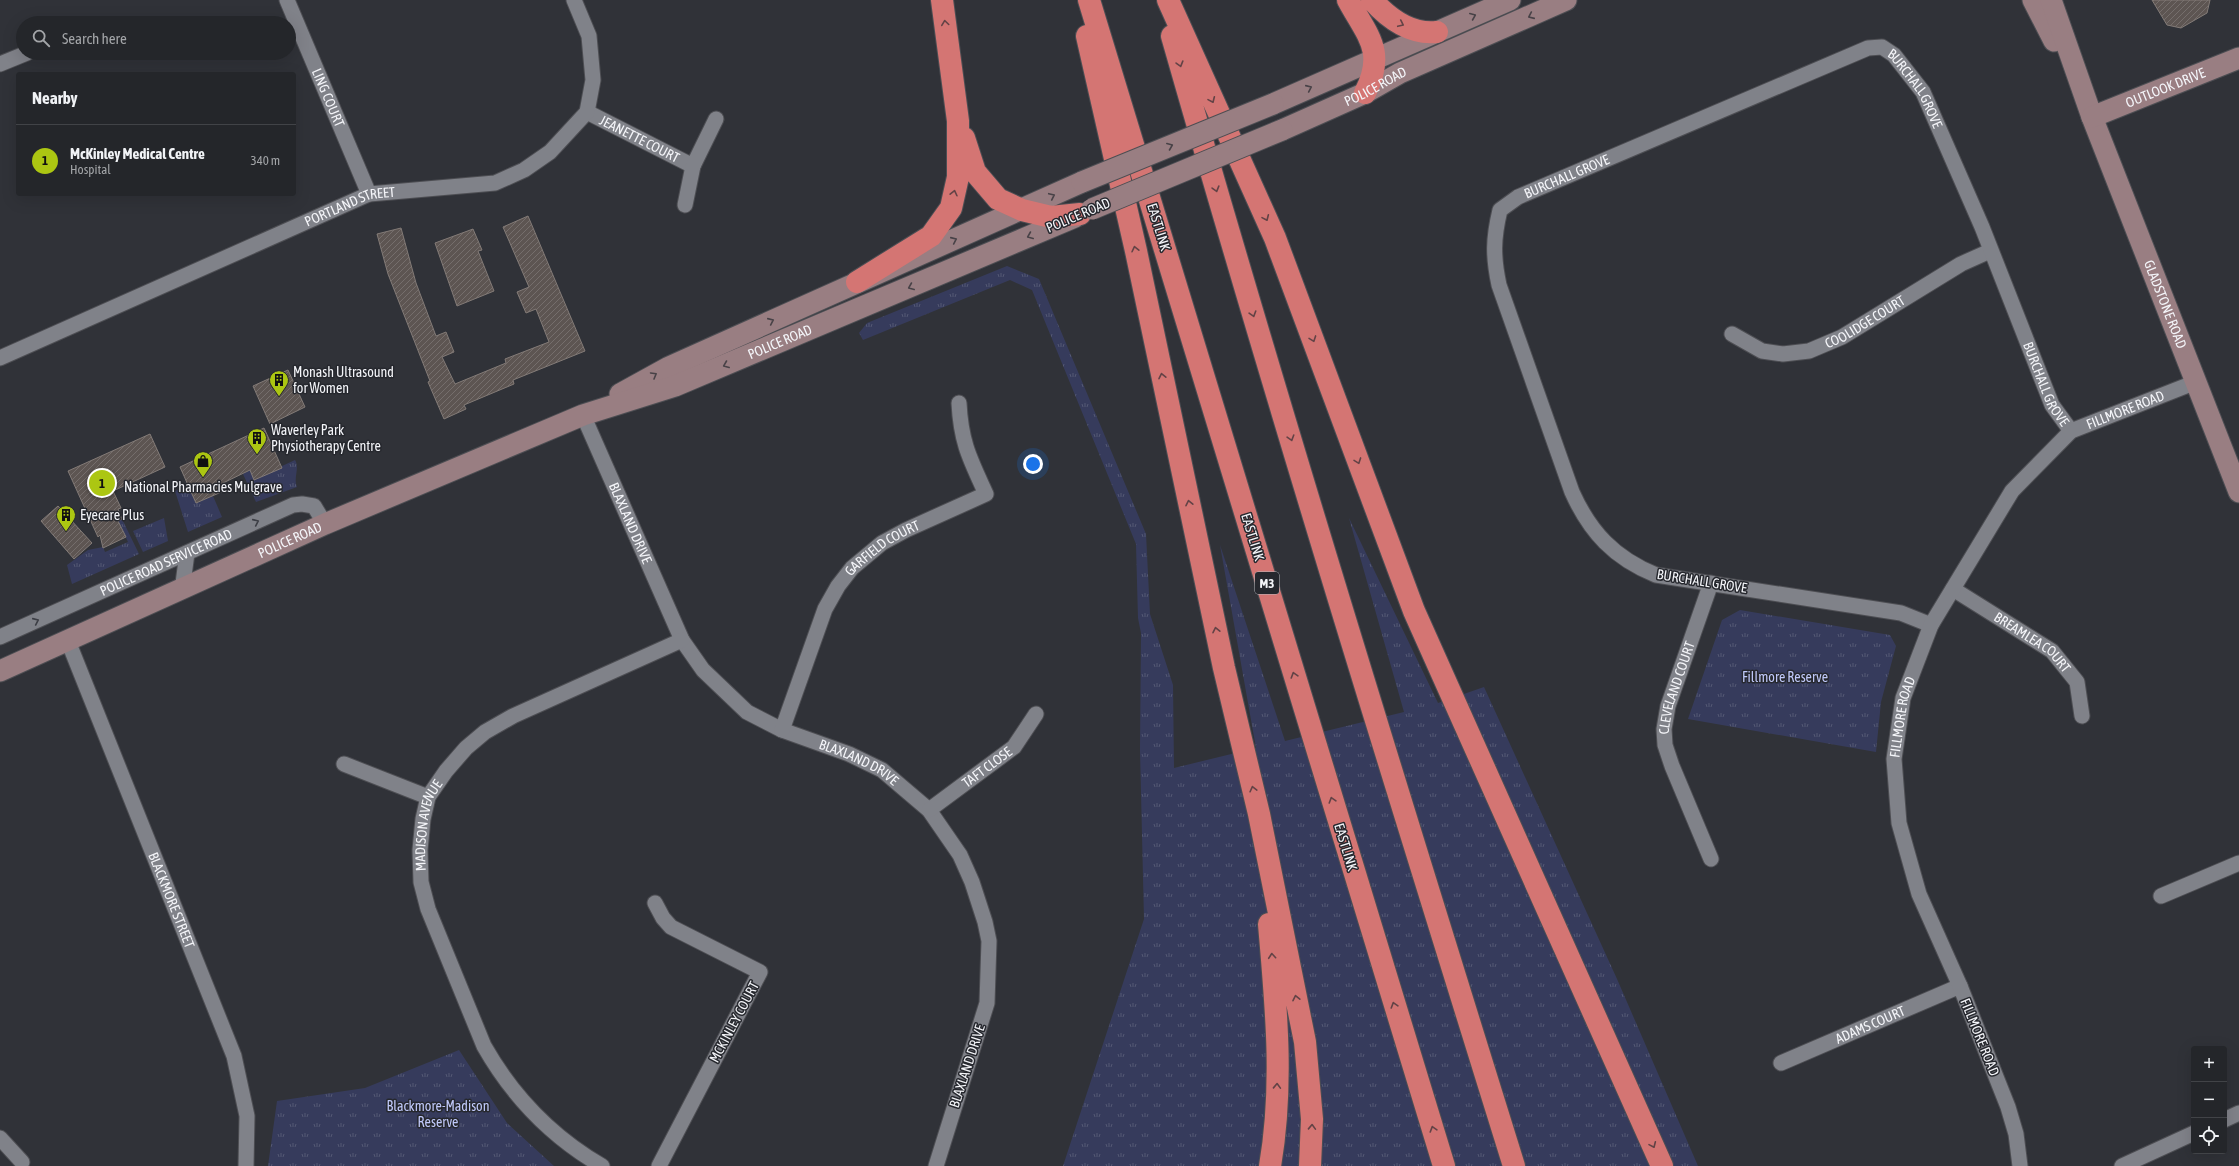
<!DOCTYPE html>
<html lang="en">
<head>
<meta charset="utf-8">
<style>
  body { margin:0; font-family:"Asap Condensed",sans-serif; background:#303236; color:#f1f3f6 }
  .controls { position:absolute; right:12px; bottom:12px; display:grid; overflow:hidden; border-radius:4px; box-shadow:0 4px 16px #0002 }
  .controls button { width:36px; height:36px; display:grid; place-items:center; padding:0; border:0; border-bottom:1px solid #414347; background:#24262a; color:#f1f3f6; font:20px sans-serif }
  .you { position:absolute; left:1033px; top:464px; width:14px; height:14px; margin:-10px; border:3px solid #fff; border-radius:50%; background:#1a73e8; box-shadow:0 0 0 6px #1a73e833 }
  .badge { display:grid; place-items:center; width:26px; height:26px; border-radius:50%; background:#acc612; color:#111; font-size:13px; font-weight:700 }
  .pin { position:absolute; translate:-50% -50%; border:2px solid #fff; box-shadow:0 1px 4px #0006 }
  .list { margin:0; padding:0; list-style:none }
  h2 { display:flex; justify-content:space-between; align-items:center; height:52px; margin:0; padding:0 16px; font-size:17px }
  h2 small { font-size:13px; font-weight:400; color:#a3a5a8 }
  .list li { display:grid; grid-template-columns:26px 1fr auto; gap:12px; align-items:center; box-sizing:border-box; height:72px; padding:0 16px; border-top:1px solid #414347 }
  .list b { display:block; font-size:15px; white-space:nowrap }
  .list p { margin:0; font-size:13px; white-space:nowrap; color:#a3a5a8 }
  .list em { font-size:13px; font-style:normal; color:#a3a5a8 }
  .icon { flex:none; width:22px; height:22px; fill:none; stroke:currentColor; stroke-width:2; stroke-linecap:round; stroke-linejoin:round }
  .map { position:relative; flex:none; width:2239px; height:1166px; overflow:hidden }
  .search { position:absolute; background:#24262a; box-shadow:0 4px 16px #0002; left:16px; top:16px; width:280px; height:44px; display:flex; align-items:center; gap:10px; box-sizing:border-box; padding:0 14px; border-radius:22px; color:#a3a5a8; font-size:15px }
  .panel { position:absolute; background:#24262a; box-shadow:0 4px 16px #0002; left:16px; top:72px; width:280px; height:124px; border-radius:4px }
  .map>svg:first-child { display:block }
</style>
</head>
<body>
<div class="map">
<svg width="2239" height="1166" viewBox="0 0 2239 1166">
  <defs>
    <pattern id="grass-tufts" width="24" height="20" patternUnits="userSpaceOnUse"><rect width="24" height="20" fill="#363b5c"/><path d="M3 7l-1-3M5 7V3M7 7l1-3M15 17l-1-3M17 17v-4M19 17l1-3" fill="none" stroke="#545874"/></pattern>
    <pattern id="building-hatch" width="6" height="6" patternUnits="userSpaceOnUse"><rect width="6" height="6" fill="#5d5552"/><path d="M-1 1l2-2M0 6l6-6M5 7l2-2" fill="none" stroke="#756e6c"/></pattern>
  </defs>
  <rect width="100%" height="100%" fill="#303238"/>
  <path fill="url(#grass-tufts)" d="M1007,266L1039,279L1146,534L1150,614L1173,685L1174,768L1256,748L1220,545L1285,741L1404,712L1349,518L1438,703L1484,687L1617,979L1698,1166H1063L1144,919L1140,750L1141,633L1138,618L1136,544L1032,290L1010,280L863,340L859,333L867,323Z
    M295,460C300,468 293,478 297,487L256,502L243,474L250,470L254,479Z
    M188,486L196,503L213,496L222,517L188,532L175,491Z
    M164,518L168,541L143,552L133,531Z
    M122,519L139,554L72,584L67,565L88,550L103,547L105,552L128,542L118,521Z
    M1740,610L1890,635L1896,646L1881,702L1876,752L1688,719L1722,620Z
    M459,1050L507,1123L554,1166H268L277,1101L365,1088Z"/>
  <path fill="url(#building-hatch)" stroke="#837b77" d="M2152,0H2210L2207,13L2181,28L2167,25Z
    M528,216L585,351L513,380L514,384L464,405L466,409L444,419L428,382L430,381L388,274L377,234L401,228L416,283L436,336L446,332L454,352L442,357L455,384L506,363L505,359L549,342L536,309L526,313L517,292L529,287L503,227Z
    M473,229L482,250L478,251L494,291L457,306L435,243Z
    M288,370L305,407L270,424L253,386Z
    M264,428L282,468L254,480L250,470L223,483L226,490L196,503L180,467Z
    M150,434L165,467L113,491L121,508L118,509L122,519L118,521L126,537L103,548L100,535L98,537L68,471Z
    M58,506L92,543L74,559L41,521Z"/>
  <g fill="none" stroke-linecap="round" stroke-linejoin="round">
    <g stroke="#4d4e53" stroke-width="17">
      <g id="street">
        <path id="s1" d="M287,0L369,194"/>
        <path d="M0,64L27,53"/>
        <path id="s2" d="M587,112L693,166"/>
        <path d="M685,205L693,166L716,119"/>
        <path id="s3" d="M1732,334L1762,351L1783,354L1809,351L1842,337L1961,264L1990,251"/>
        <path id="s4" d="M0,358L369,194L495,183L524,170L550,152L587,112L593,80L589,36L574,0"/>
        <path id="s5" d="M583,415L682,640L703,670L747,712L782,730L849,754L882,770L929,810L960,855L972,882L985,922L989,941L987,1003L936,1166"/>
        <path id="s6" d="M1953,589L2052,651L2077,682L2082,716"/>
        <path d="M182,591L187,553"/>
        <path id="s7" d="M1931,625L1901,613L1656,575C1614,558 1590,532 1572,492L1499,285C1493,257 1493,239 1500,210L1518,197L1868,48L1882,47L1894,55L1923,92L1982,227L2052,405L2071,431"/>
        <path id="s8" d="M0,637L293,505L302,504L314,506L325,524"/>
        <path id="s9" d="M68,641L234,1056L247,1116L246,1166"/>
        <path id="s10" d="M782,730L825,609L838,586L852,568L882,543L906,530L986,494C970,459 961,443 959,403"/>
        <path d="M344,764L428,797"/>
        <path id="s11" d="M929,810L1014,747L1036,714"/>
        <path id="s12" d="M1711,859L1672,766L1665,745L1664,729L1668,706L1711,583"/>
        <path d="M2161,896L2239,863"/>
        <path d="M655,903L663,918L671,927L760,972L659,1166"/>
        <path id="s13" d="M1781,1063L1960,986"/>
        <path d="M2224,1120L2239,1113"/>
        <path d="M0,1138L22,1162"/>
        <path id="s14" d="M602,1166C552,1137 513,1097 484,1046L428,909L421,882L420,850L423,819L428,797L446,771L466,748L485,732L513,716L682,640"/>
        <path id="s15" d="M2020,1166L2016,1134L2008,1107L1960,986L1919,894L1899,823L1894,759L1903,698L1931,625L2012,491L2071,431L2196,382"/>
        <path d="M2122,1166L2194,1133"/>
      </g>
    </g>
    <g stroke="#4d4e53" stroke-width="23">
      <g id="secondary">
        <path d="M2033,0L2054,41"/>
        <path id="s16" d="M2051,0L2092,117L2239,492"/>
        <path d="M1273,104L1510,0"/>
        <path id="s17" d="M2092,117L2239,58"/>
        <path id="s18" d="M1282,130L1365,93L1400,73L1566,0"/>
        <path d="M620,394L669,367L1082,182"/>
        <path id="s19" d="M0,671L325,524L583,415L675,386L1075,217"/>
      </g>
    </g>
    <g stroke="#4d4e53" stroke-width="24">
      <path id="highway" d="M1089,0L1444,1166
        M1168,0L1275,238L1414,611L1662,1166
        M1348,0C1368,37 1386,51 1365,93
        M1372,0C1389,19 1410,35 1437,32
        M1087,36L1136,251L1224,668L1259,814L1305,1042L1312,1119L1310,1166
        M1172,36C1280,414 1397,790 1514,1166
        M964,138L975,172L998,199L1022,210L1051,217L1080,214
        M857,282L931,236L951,208L958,177V121L942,0
        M1269,924C1276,1006 1284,1085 1270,1166"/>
    </g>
    <use href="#street" stroke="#808289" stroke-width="15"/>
    <use href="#secondary" stroke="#997e82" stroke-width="21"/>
    <use href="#highway" stroke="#d47573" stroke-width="22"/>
    <g stroke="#4d4e53" stroke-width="23" stroke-linecap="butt">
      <path id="secondary-bridge" d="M1082,182L1273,104
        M1092,209L1282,130"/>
    </g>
    <use href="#secondary-bridge" stroke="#997e82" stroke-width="21"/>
  </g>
  <defs><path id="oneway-chevron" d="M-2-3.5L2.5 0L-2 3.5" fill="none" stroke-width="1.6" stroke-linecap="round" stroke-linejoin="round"/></defs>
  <g stroke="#484247">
    <use href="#oneway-chevron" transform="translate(1473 16) rotate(-23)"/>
    <use href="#oneway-chevron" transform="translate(1531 16) rotate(156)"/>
    <use href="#oneway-chevron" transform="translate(1309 88) rotate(-24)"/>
    <use href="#oneway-chevron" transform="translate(1170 146) rotate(-22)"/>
    <use href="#oneway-chevron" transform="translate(1052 196) rotate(-25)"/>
    <use href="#oneway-chevron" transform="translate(1030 236) rotate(157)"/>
    <use href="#oneway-chevron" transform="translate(954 240) rotate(-24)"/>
    <use href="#oneway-chevron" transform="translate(911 287) rotate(157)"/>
    <use href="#oneway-chevron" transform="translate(771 321) rotate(-24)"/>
    <use href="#oneway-chevron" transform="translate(726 365) rotate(158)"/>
    <use href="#oneway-chevron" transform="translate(654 375) rotate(-30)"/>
  </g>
  <g stroke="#634346">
    <use href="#oneway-chevron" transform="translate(945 23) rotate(-98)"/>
    <use href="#oneway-chevron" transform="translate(1401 24) rotate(25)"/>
    <use href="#oneway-chevron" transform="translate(1180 64) rotate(74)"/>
    <use href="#oneway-chevron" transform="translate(1212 100) rotate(66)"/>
    <use href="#oneway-chevron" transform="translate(1216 189) rotate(74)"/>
    <use href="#oneway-chevron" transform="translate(954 193) rotate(-77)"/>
    <use href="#oneway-chevron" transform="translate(1266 218) rotate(66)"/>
    <use href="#oneway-chevron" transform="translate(1135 249) rotate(-103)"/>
    <use href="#oneway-chevron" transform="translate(1253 314) rotate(73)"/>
    <use href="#oneway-chevron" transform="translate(1313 339) rotate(70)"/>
    <use href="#oneway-chevron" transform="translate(1162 376) rotate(-102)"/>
    <use href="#oneway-chevron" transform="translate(1291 438) rotate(73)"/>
    <use href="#oneway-chevron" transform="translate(1358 461) rotate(70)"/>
    <use href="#oneway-chevron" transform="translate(1189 503) rotate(-102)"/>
    <use href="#oneway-chevron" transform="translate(1216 630) rotate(-102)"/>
    <use href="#oneway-chevron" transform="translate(1294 675) rotate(-107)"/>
    <use href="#oneway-chevron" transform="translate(1253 789) rotate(-104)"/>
    <use href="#oneway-chevron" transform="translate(1332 800) rotate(-107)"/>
    <use href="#oneway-chevron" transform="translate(1272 956) rotate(-95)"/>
    <use href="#oneway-chevron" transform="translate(1296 998) rotate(-102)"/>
    <use href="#oneway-chevron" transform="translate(1394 1005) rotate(-107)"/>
    <use href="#oneway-chevron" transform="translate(1277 1086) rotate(-88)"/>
    <use href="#oneway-chevron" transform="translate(1312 1127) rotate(-88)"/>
    <use href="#oneway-chevron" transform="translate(1433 1129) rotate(-107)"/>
    <use href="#oneway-chevron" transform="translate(1653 1145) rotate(66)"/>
  </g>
  <g stroke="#3c3e45">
    <use href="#oneway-chevron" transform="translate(256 522) rotate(-24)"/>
    <use href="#oneway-chevron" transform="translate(36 621) rotate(-24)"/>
  </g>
  <defs>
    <g id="building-pin" transform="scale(1)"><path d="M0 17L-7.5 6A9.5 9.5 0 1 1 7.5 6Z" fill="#acc612" stroke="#26282e"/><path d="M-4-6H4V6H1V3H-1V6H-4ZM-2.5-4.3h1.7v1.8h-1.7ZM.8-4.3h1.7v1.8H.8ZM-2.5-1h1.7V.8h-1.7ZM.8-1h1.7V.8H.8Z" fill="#111"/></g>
    <g id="shop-pin" transform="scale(1)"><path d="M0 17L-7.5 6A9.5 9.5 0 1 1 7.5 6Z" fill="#acc612" stroke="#26282e"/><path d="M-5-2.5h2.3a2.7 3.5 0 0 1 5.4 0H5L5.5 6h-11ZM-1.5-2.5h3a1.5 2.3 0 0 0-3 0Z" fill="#111"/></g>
  </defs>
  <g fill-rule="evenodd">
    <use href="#building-pin" x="279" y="380"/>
    <use href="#building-pin" x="257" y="438"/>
    <use href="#shop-pin" x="203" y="461"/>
    <use href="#building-pin" x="66" y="515"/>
  </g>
  <g text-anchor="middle" stroke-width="3" stroke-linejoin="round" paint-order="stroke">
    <rect fill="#26282e" stroke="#b6b8bc" stroke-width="1" x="1255" y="572" width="24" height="22" rx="3"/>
    <g font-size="13" font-weight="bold" fill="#f4f5f9">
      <text x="1267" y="588">M3</text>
    </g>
    <g font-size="14" fill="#f4f5f9" stroke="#26282e">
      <text dy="5" stroke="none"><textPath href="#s18" startOffset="103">POLICE ROAD</textPath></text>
      <text dy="5" stroke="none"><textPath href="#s17" startOffset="79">OUTLOOK DRIVE</textPath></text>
      <text dy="5" stroke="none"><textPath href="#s7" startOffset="1168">BURCHALL GROVE</textPath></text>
      <text dy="5" stroke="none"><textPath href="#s1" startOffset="106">LING COURT</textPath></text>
      <text dy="5" stroke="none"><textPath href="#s2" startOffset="59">JEANETTE COURT</textPath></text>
      <text dy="5" stroke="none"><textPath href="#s7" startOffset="772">BURCHALL GROVE</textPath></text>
      <text dy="5" stroke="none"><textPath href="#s4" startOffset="382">PORTLAND STREET</textPath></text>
      <text transform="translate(1078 215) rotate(-23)" y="5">POLICE ROAD</text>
      <text transform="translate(1159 227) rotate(73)" y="5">EASTLINK</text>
      <text dy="5" stroke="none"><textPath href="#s16" startOffset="325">GLADSTONE ROAD</textPath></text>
      <text dy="5" stroke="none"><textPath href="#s3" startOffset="145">COOLIDGE COURT</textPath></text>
      <text dy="5" stroke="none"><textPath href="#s19" startOffset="847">POLICE ROAD</textPath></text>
      <text dy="5" stroke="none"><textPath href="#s7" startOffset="1492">BURCHALL GROVE</textPath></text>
      <text dy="5" stroke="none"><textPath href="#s15" startOffset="868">FILLMORE ROAD</textPath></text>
      <text dy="5" stroke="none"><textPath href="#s5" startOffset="118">BLAXLAND DRIVE</textPath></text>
      <text transform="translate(1253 537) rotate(73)" y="5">EASTLINK</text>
      <text dy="5" stroke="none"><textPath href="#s19" startOffset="318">POLICE ROAD</textPath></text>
      <text dy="5" stroke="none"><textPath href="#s10" startOffset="214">GARFIELD COURT</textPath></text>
      <text dy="5" stroke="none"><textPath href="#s8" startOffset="182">POLICE ROAD SERVICE ROAD</textPath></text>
      <text transform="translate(1702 581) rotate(9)" y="5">BURCHALL GROVE</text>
      <text dy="5" stroke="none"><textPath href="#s6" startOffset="96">BREAMLEA COURT</textPath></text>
      <text dy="5" stroke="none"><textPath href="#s12" startOffset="182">CLEVELAND COURT</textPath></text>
      <text dy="5" stroke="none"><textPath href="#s15" startOffset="472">FILLMORE ROAD</textPath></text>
      <text dy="5" stroke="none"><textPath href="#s5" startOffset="466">BLAXLAND DRIVE</textPath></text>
      <text dy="5" stroke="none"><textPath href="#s11" startOffset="72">TAFT CLOSE</textPath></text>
      <text dy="5" stroke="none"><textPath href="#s14" startOffset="404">MADISON AVENUE</textPath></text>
      <text transform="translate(1346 847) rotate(73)" y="5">EASTLINK</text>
      <text dy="5" stroke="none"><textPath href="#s9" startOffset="279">BLACKMORE STREET</textPath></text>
      <text transform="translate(734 1022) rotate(-62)" y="5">MCKINLEY COURT</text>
      <text dy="5" stroke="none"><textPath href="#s13" startOffset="97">ADAMS COURT</textPath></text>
      <text transform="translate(1980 1037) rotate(68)" y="5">FILLMORE ROAD</text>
      <text transform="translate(967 1066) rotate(-72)" y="5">BLAXLAND DRIVE</text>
    </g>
    <g font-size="14" fill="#f4f5f9" stroke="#26282e" text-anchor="start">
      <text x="293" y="377">Monash Ultrasound<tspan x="293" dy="16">for Women</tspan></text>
      <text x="271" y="435">Waverley Park<tspan x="271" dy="16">Physiotherapy Centre</tspan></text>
      <text x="203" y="492" text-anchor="middle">National Pharmacies Mulgrave</text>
      <text x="80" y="520">Eyecare Plus</text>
    </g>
    <g font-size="14" fill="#c0c9fa" stroke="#26282e">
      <text x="1785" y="682">Fillmore Reserve</text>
      <text x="438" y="1111">Blackmore-Madison<tspan x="438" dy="16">Reserve</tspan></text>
    </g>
  </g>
</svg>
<div class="controls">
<button>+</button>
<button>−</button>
<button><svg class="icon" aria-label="locate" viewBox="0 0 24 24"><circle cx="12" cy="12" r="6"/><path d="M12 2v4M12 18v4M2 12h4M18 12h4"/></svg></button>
</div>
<div class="you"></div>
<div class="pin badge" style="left:102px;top:483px">1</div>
<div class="search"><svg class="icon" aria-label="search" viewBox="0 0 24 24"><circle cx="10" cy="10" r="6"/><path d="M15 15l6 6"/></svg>Search here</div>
<section class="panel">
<h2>Nearby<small></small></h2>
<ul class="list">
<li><span class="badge">1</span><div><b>McKinley Medical Centre</b><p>Hospital</p></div><em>340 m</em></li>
</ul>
</section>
</div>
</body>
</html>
